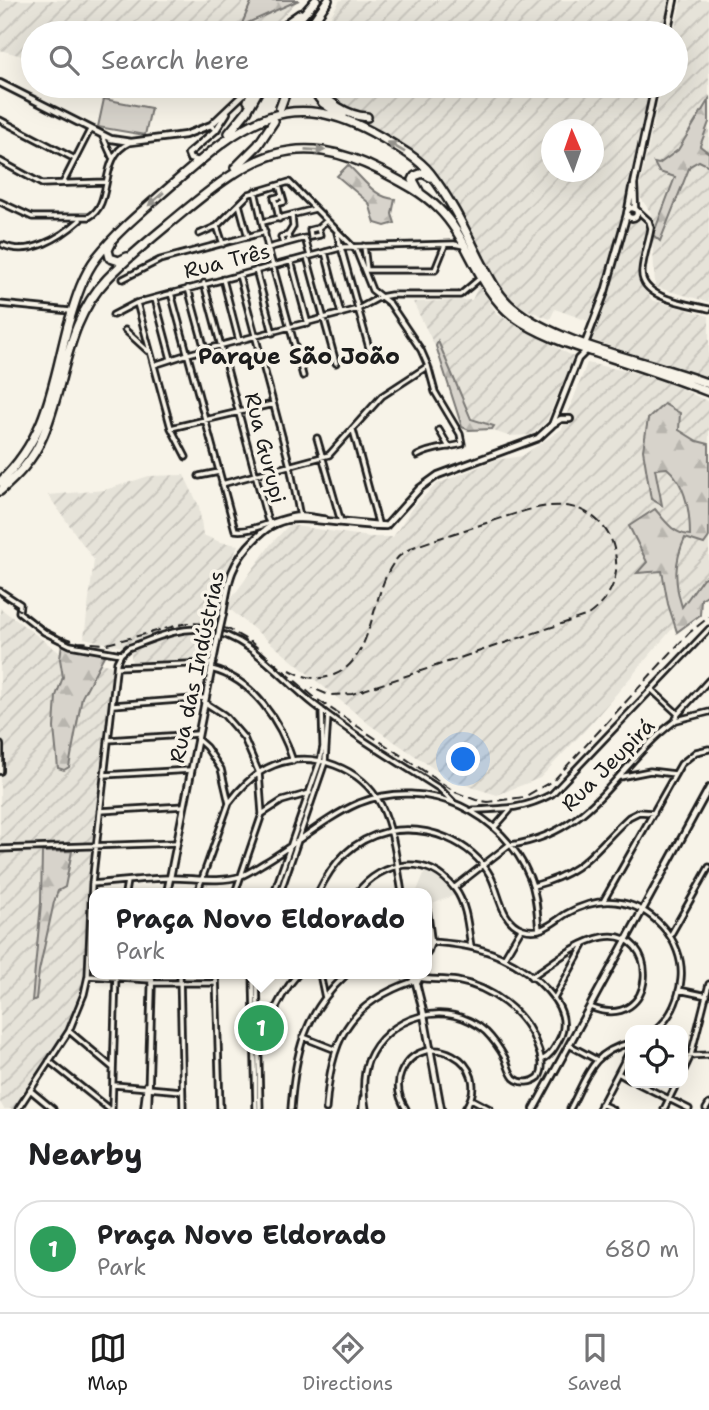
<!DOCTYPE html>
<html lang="en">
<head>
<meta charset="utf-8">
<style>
  body { margin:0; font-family:"Shantell Sans",sans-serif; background:#f6f6f6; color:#202124 }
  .controls { position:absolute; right:21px; bottom:21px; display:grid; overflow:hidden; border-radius:14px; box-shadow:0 7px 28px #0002 }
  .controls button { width:63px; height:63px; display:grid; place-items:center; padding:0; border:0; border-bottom:2px solid #e0e0e0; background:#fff; color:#202124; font:35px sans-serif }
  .compass { position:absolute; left:541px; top:119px; width:63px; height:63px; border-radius:50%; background:#fff; box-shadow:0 7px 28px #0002; rotate:358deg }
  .you { position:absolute; left:464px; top:760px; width:24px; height:24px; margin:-18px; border:5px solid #fff; border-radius:50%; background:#1a73e8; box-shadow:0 0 0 10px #1a73e833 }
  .badge { display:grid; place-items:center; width:46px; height:46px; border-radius:50%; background:#1c1c1c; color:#fff; font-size:23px; font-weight:700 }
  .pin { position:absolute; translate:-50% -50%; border:4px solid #fff; box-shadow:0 2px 7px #0006 }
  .popup { position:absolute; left:89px; top:888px; width:343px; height:91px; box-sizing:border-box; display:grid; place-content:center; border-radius:14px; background:#fff; filter:drop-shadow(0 2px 5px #0005); font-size:23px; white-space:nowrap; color:#757577 }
  .popup b { font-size:26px; color:#202124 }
  .popup::after { content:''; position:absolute; left:50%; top:100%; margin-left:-14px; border:14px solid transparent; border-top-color:#fff }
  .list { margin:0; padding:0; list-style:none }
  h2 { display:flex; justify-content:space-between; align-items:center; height:91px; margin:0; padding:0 28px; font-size:30px }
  h2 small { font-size:23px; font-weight:400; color:#757577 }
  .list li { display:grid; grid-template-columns:46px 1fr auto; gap:21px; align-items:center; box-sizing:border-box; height:98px; margin:0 14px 14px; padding:0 14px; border:2px solid #e0e0e0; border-radius:28px }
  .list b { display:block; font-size:26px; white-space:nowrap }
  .list p { margin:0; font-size:23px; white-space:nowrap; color:#757577 }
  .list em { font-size:23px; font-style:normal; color:#757577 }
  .icon { flex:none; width:38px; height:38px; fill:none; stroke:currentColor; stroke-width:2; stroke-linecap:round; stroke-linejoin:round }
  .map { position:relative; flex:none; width:709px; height:1109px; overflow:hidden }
  .search { position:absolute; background:#fff; box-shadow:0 7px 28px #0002; left:21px; right:21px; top:21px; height:77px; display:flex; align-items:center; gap:18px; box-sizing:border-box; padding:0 24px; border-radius:38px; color:#757577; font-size:26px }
  .sheet { height:203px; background:#fff }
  nav { display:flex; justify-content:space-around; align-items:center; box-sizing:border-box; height:98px; border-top:2px solid #e0e0e0; background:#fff; font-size:19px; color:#757577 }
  nav a { display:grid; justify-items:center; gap:4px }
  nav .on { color:#1c1c1c }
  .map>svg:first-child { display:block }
</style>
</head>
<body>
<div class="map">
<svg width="709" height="1109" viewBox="0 0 709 1109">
  <defs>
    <pattern id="industrial-furrows" width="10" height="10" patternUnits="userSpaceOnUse" patternTransform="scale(1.75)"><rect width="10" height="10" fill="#e6e3d9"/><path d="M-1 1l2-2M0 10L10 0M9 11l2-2" fill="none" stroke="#c5c2ba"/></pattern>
    <pattern id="forest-firs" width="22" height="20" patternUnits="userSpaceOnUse" patternTransform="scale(1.75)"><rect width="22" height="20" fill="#d7d3cb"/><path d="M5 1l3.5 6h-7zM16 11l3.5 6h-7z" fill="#b8b5ae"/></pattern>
  </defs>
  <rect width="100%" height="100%" fill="#f7f3e8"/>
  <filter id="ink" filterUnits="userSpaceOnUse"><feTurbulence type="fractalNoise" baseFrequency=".0143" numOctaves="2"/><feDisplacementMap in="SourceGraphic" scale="14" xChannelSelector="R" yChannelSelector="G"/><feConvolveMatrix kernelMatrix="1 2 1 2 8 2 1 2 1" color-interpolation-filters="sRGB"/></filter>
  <g filter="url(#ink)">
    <path fill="#e6e3d9" d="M426,869L438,875L452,889L455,895L427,906V893H416Z"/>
    <path fill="url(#industrial-furrows)" fill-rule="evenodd" d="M0,0H298L267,33H33V59L0,50Z
      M340,0H671L663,33H321Z
      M681,0H709V302L655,287L651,213L638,194L662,86H676V33H674Z
      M321,86H652L617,247L591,322L555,309L550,319L516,305L483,261L451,194L416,153L358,117L325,92ZM552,130H594V172H552Z
      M639,219L647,227L641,270L642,286L652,300L709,316V379L592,340L630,224Z
      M479,285L497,314L574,357L546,422L531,435L508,436L477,425L451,379L413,302L472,300Z
      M587,363L656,377L709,402V586L587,728L540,778L497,795L452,781L370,725L226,606L271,544L289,525L370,537H393L412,508L437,484L496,460L522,456L562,429Z
      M184,475L199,506L203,535L220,542L238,545L217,599L207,659L132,664L131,654L123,647L84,638L94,560L48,495L105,490L149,476Z
      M0,608L63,655L113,666L88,883L84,976L78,1005L67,1030L16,1109H4L0,1102Z"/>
    <path fill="#d7d3cb" stroke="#7a7874" stroke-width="2" d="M104,99L151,108L145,135L98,127Z"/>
    <path fill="url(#forest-firs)" stroke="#7a7874" stroke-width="2" d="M252,0H299L241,26Z
      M709,99V122L700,146L709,153V166L699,161L690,166L660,241L653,235L675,177L659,172L654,163L659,164L678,150Z
      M348,165C363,178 374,198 395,199L392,214L395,223L385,226L375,223L369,203L337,176Z
      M438,341L471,419L494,426L492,429L469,430L462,427L436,346Z
      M664,404L680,413L679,430L697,441L709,444V537L704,544L685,538C674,562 674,582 682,607L703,578L709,575V594L701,599L700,615L677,632L668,604L662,571L637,573L647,562L629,526L655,509C665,521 673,534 690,535C690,510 686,484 667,468L655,469L662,505L651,499L643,450L648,419Z
      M62,643L105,654L82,697L69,767L64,770L58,768L54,728L56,696L63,677L60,659Z
      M72,851L65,887L58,891L54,902L39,971L36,999L32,1001L41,903L42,852Z"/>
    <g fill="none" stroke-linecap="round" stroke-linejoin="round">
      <g stroke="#1c1c1c" stroke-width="9">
        <path id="minor" d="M0,120L75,159
          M103,137L112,157
          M0,161L42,184L106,182
          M63,183L90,130
          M279,185L284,202L276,204L274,198L282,196
          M255,191L268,248L303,376
          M0,202L32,217H89C114,204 98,157 129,143
          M239,204L248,237
          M276,204L279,219
          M637,210L649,221L651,228C649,242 643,256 642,271C640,299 689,304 709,309
          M263,222L315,209
          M217,226L223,244
          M318,228L320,235L311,237L310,230L318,228L326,221
          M337,233L369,348
          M199,234L217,226L249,194L289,182L356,250L372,290L390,304L421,350L428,366L435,392L460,434L462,444C447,448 430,448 417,456
          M288,235L293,227L292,216
          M283,244L281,237L288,235L289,242
          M3,245C29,257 60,238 80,220
          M364,246L367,270H435L445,245
          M268,248L305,238L310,256
          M325,252L341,314
          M307,257L336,363
          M291,261L308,324
          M256,270L273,333
          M239,275L290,466L300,517
          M123,279L160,260L265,232
          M223,279L239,341
          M204,283L267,518L270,524
          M188,288L205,350
          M171,293L235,530C251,533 278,518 296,516C305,515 315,518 325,519
          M155,299L171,359
          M137,303L171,428L186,457
          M0,304L70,311
          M113,315L136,303L344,247L454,244L464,246
          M125,330L148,351
          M154,365L188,354L358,309L380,297L391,295H460L480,278
          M171,428L273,404
          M353,430L378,523
          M439,430L449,447
          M317,438L341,522
          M199,476L219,472
          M222,484L329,455L382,396L428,366
          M343,521L384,525
          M0,591L20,604L19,612L44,632L70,645L121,654
          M121,654L128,648C153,639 179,626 206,630C251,636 281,679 315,705C354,736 398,762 440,789L453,802
          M117,667L212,663
          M211,669C253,679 281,722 293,761
          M652,690L678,714
          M204,702L224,715L244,738L259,773L262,814L235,893
          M113,705L205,698
          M677,720L709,712
          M197,739L206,747L221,769L229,803
          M108,740L198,734
          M104,775L191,770
          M620,777L650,771L675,774
          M473,810C505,809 524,809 552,794L709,629
          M100,811L184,806
          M262,814L282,801L310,793
          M495,827L510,810
          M511,845C595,832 614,767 675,721L678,714L709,680
          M0,849L177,843
          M92,884C119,882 145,878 172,878C194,878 220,883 241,876C249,873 257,867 264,863C295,845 326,817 359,803C427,776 503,812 530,878C537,895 537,913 539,930
          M533,886C586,872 592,851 629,817L639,812L654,813
          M454,888L510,844
          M125,893L127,881
          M197,893L229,803C241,787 255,772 274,765C313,750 361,767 381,805C394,831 397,864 402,893
          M274,893L320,761L323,747L322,710
          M280,893L325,762L328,715
          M318,893C332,863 352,840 386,832C426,824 471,840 491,877C500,895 501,922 523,929C541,935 552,923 566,914C599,895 635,897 662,926C675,940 683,960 681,979C679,999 671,1017 656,1030
          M357,893C382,860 428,853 455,889C467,905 468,928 471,947
          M604,900L681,764L696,752L709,749
          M670,936L709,867
          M427,942C453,943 477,946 501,957C529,970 578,1006 559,1040C554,1049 551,1055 542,1060
          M504,958L521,929
          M180,974L183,1109
          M216,974L220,1109
          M253,974L256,1109
          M257,974L260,1109
          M320,974L325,998
          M88,976L151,980
          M531,977C553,963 577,942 603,937C661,926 659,1035 590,1007
          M419,978C431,980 444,979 457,981C491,987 526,1012 537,1046C541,1056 545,1067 539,1077
          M151,983H215
          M679,990L707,996
          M554,999L584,945
          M69,1031L113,1068
          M303,1037L336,1050
          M569,1045L597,1060
          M260,1049C268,1023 280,994 298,974
          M683,1056L709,1055
          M49,1061L109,1109
          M683,1072L691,1055L709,984
          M618,1073L630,1080
          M637,1083L689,1109
          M114,1085L182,1091
          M30,1090L53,1109
          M471,1099L490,1109
          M601,1104L612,1109
          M18,1109L69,1031L84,994L88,976L92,884L117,662L121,654
          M112,1109L116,974
          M291,1109C295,1053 304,1013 347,974
          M326,1109C331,1041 346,1004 414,981
          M362,1109L363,1098
          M366,1109C363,1093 362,1077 368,1061C386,1016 448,997 486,1032C493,1039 500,1049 505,1058C508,1065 509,1072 514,1078C521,1084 532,1083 539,1077
          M406,1109C399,1098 396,1085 401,1073C422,1024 497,1062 465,1109
          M570,1109C587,1077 591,1052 630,1043
          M599,1109L630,1050
          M664,1109L677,1083
          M706,1109L709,1104"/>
      </g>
      <g stroke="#1c1c1c" stroke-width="10">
        <path id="tertiary" d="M667,33L674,0
          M0,83L111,139L131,142L185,135L211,125L252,86
          M216,130L227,113
          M199,161L190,159L188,154L216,130L211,125
          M627 213a5 5 0 1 1 10 0a5 5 0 1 1-10 0Z
          M635,208L634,184L655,86
          M628,210L632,188
          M585,344L605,292L627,214
          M553,424L561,419H570
          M223,614C228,580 231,562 257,537C268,526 283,518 300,519C328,520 356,526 386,526L420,488L438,475L538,438L552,425L578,359L586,351
          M0,745V771
          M167,893L217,641
          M427,911L431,942L427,953
          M416,977L419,979L417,983L413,980Z
          M416,983L424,1015L441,1109
          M144,1109L147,1085
          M148,1109L152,974
          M534,1109L709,788"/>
      </g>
      <g stroke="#1c1c1c" stroke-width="12">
        <path id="trunk" d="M281,33L290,21L300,14
          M287,33L316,0
          M305,33L328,0
          M310,86L323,103L343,116
          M316,86C327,102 347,116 367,117
          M248,101L255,86
          M280,108L288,86
          M229,133L247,111L261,86
          M235,168L258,145L274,121
          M419,191L413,180L415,176L423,173L430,177
          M111,244L108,250L110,258L119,261L127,257
          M0,482C48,436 52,386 68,325C75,302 82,276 97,257C118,230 147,207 173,184C242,124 287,83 379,136C396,146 417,157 430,173C451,200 465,230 480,260C489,277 498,296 513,308C561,347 650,361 709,384
          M0,491C17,476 33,460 42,438C66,385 64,324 107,279C130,255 157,234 182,213C251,156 294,127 381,171C402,182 422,192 438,208C470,239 477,288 513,316C542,337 575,346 609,357C643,368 676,379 709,392"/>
      </g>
      <use href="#minor" stroke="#f7f3e8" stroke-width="3.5"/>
      <use href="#tertiary" stroke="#f7f3e8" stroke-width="4.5"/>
      <use href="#trunk" stroke="#f7f3e8" stroke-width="7"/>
      <path stroke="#1c1c1c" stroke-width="2" stroke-dasharray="10 5" stroke-linecap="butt" d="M0,596L52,633L78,642L107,644L187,623L213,624L230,630L252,643L315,698L387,746L455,792L476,800L488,802L524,797L554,780L689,633L709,617
        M290,670C303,677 316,681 331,676C375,662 370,593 395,561C399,555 405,552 411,548C435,539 459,532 483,524C520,513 567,490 599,522C610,533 615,546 616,561C618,584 606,602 588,615L352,694L329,695L312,688"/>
      <g stroke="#1c1c1c" stroke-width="10" stroke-linecap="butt">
        <path id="tertiary-bridge" d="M217,641L223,614"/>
      </g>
      <use href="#tertiary-bridge" stroke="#f7f3e8" stroke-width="4.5"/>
    </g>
    <defs><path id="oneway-solid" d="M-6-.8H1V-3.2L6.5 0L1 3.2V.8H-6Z" transform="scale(1.75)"/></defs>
    <g fill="#94928c">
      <use href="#oneway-solid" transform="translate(396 147) rotate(-149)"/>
      <use href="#oneway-solid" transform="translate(315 150) rotate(3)"/>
      <use href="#oneway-solid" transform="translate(156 199) rotate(139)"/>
    </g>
  </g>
  <g text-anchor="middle" stroke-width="7" stroke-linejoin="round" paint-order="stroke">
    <g font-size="21" fill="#1c1c1c" stroke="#f7f3e8">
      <text transform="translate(227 261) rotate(-14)" y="7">Rua Três</text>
      <text transform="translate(265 448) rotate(76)" y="7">Rua Gurupi</text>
      <text transform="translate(197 667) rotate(-78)" y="7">Rua das Indústrias</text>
      <text transform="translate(608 765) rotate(-45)" y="7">Rua Jeupirá</text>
    </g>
    <g font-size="23" font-weight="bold" fill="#1c1c1c" stroke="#f7f3e8">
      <text x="299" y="364">Parque São João</text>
    </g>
  </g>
</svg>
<div class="controls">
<button><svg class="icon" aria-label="locate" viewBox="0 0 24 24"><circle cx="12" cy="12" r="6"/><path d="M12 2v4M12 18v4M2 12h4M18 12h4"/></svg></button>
</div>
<svg class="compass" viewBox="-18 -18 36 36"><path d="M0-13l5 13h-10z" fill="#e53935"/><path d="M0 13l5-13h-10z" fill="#757577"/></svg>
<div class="you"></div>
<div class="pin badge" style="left:261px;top:1028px;background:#2e9e5b">1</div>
<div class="popup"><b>Praça Novo Eldorado</b>Park</div>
<div class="search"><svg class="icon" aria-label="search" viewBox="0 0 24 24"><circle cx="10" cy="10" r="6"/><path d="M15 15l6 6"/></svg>Search here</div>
</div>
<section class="sheet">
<h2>Nearby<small></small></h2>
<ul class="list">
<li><span class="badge" style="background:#2e9e5b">1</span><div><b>Praça Novo Eldorado</b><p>Park</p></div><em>680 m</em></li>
</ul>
</section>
<nav>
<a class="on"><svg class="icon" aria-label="map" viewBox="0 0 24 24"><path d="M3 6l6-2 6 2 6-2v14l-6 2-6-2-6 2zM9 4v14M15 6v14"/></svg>Map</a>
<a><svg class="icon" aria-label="directions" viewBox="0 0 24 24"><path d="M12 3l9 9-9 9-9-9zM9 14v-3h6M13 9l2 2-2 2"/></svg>Directions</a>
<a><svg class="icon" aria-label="saved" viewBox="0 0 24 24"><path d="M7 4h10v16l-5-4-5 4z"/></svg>Saved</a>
</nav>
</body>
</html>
